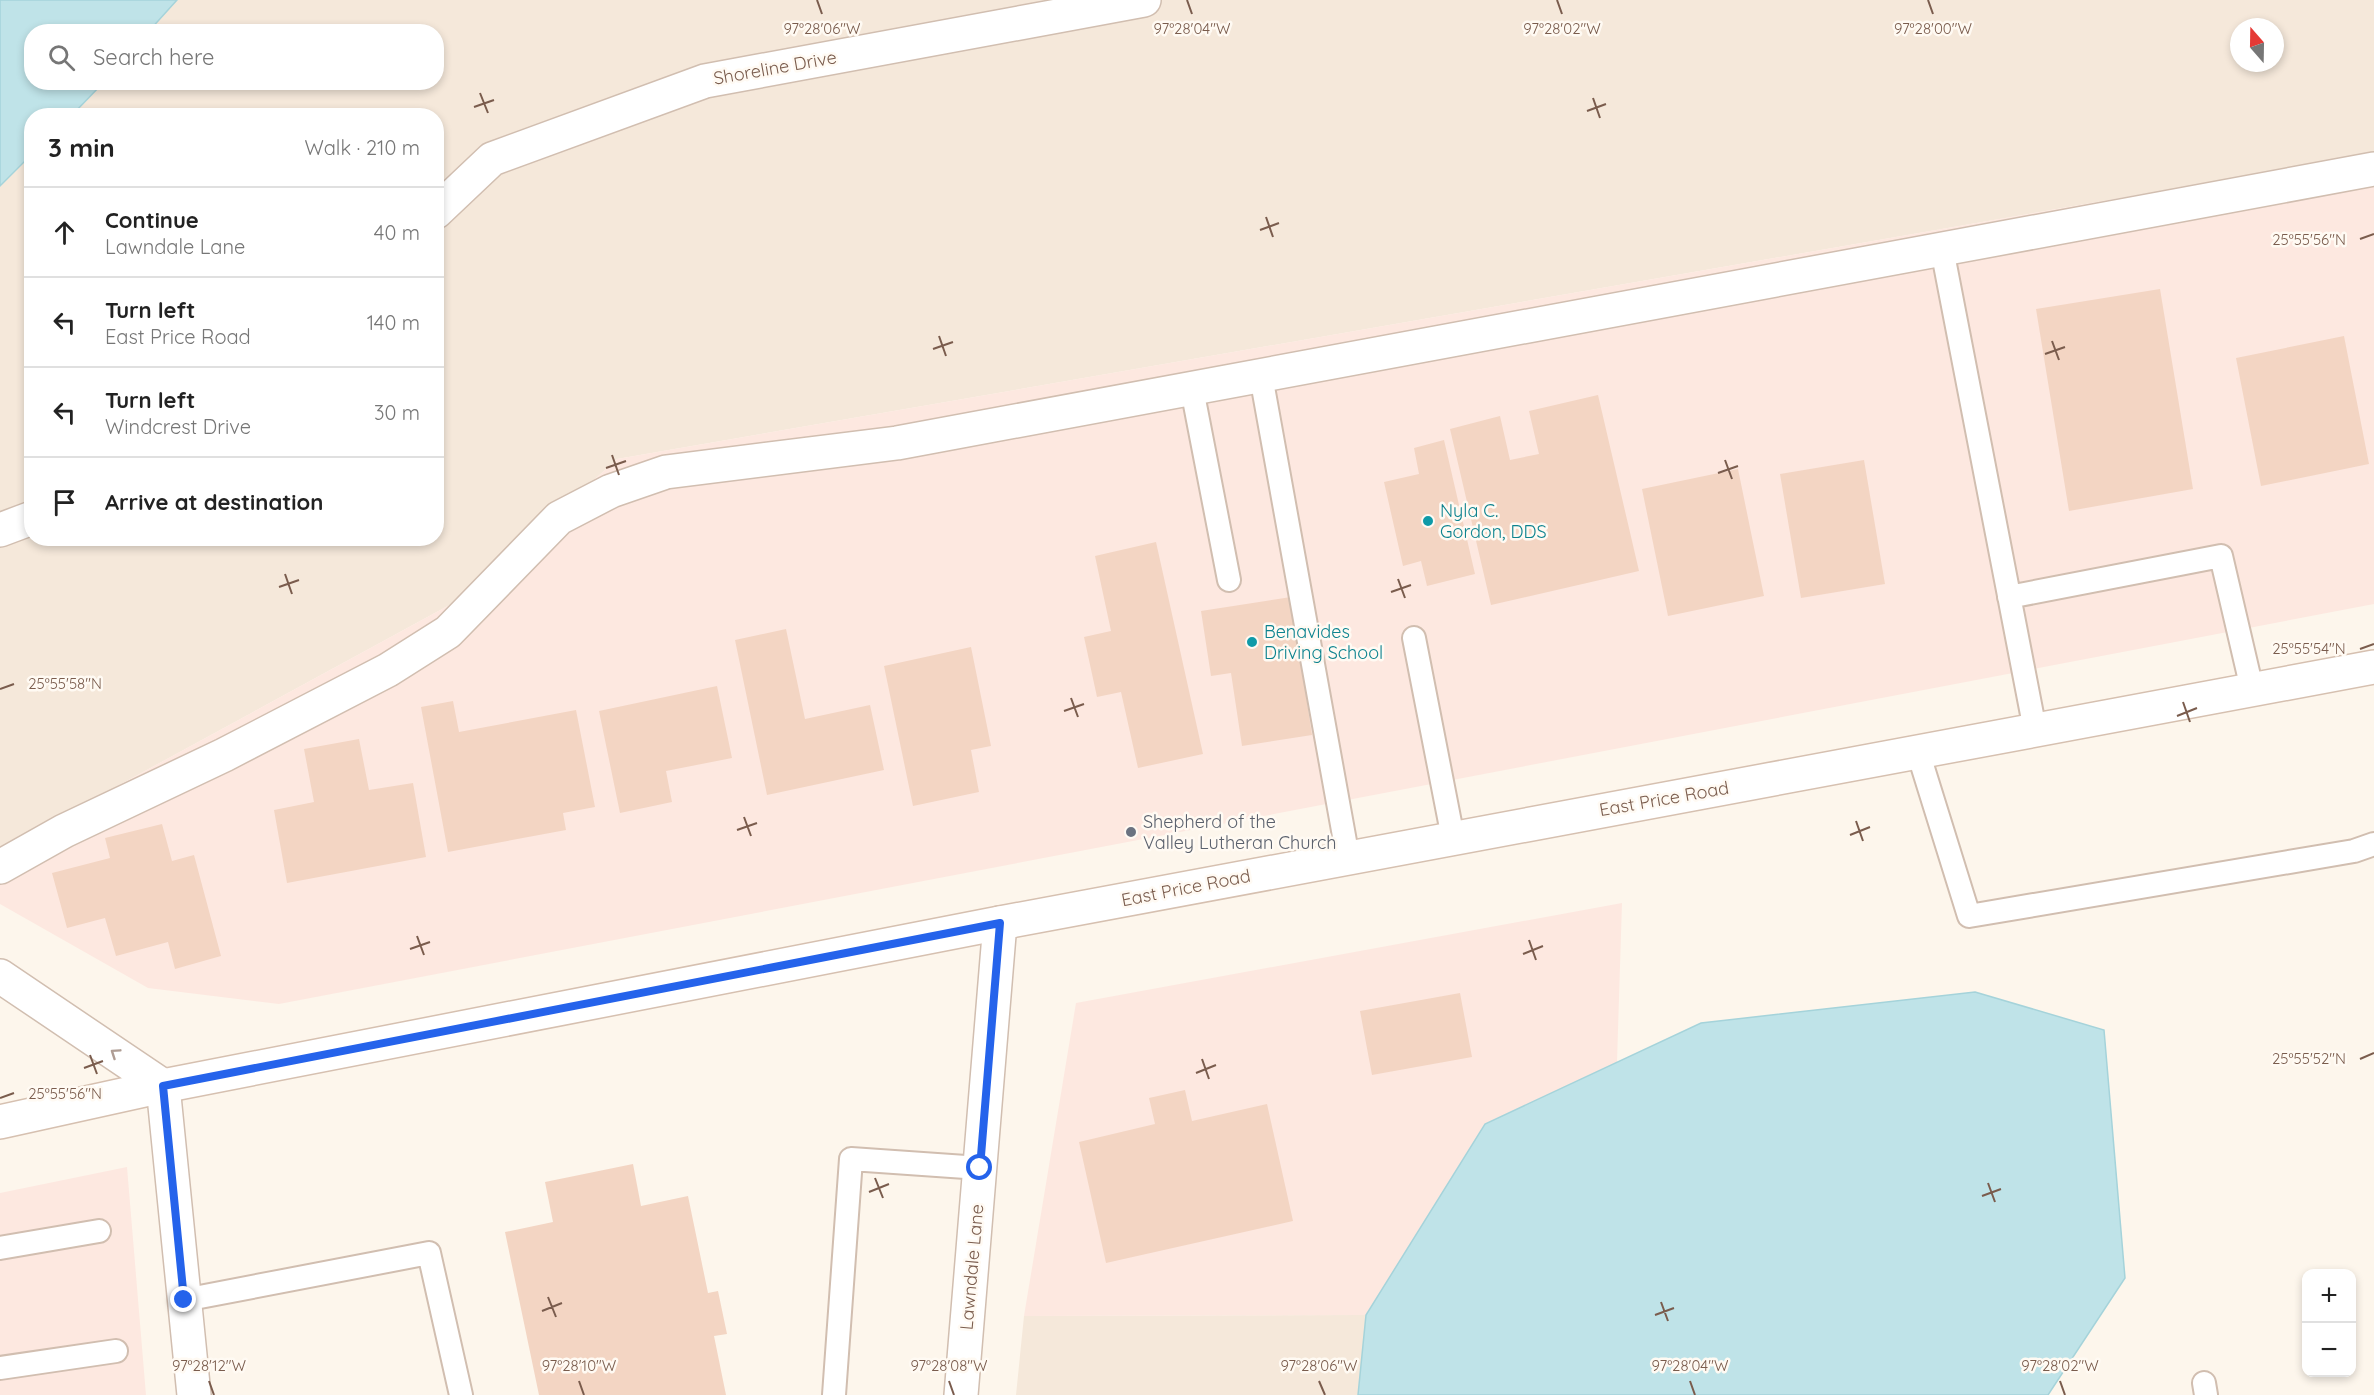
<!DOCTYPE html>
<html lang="en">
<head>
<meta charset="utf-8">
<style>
  body { margin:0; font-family:Quicksand,sans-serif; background:#f6f6f6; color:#222 }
  .controls { position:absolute; right:18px; bottom:18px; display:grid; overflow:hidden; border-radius:12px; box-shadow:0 3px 9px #0003 }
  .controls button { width:54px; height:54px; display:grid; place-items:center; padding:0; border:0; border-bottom:2px solid #e0e0e0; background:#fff; color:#222; font:30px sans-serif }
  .compass { position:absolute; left:2230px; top:18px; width:54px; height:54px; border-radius:50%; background:#fff; box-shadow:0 3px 9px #0003; rotate:340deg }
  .stop { position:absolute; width:18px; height:18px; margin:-14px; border:4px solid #2563eb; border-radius:50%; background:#fff }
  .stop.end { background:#2563eb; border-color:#fff; box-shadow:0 2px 6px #0008 }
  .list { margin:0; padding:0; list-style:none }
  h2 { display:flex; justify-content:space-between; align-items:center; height:78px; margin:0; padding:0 24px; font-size:26px }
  h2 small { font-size:20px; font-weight:400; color:#767676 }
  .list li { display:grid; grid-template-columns:39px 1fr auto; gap:18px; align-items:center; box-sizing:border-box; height:90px; padding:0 24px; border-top:2px solid #e0e0e0 }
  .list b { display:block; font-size:22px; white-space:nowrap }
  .list p { margin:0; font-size:20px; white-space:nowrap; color:#767676 }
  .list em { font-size:20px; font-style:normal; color:#767676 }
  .icon { flex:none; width:33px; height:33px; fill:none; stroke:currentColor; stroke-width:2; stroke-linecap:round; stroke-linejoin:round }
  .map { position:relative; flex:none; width:2374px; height:1395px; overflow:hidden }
  .search { position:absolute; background:#fff; box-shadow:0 3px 9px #0003; left:24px; top:24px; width:420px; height:66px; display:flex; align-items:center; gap:15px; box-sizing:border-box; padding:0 21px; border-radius:24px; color:#767676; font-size:22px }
  .panel { position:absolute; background:#fff; box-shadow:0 3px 9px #0003; left:24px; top:108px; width:420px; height:438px; border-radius:24px }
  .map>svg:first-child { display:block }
</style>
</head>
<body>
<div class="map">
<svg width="2374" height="1395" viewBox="0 0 2374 1395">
  <rect width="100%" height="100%" fill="#fdf6ec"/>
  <path fill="#f5e8da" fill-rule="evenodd" d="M0,0H2374V154L617,459L466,596L0,850ZM2239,27H2275V63H2239ZM32,32H436V82H32ZM32,116H436V538H32Z
    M1366,1315L1358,1395H1016L1024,1316Z"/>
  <path fill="#fde8e0" d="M2374,154V604L279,1004L148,988L0,904V850L466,596L617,459Z
    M1622,903L1617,1062L1485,1124L1366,1315L1024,1316L1076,1003Z
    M127,1167L146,1395H0V1193Z"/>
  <path fill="#bfe3e8" stroke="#a5d3da" stroke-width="1.5" d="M0,0H177L149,31L32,32V82L103,83L72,115L32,116L31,155L0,186Z
    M1975,992L2104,1030L2125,1278L2048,1395H1358L1366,1315L1485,1124L1701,1023Z"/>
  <path fill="#f3d5c3" d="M2160,289L2193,489L2069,511L2036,309Z
    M2344,336L2369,464L2261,486L2236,358Z
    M1598,395L1639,571L1491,605L1450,429L1500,416L1510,460L1539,454L1529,411Z
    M1444,440L1475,574L1427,586L1421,561L1403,566L1384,482L1419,474L1414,448Z
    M1864,460L1885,584L1801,598L1780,474Z
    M1738,469L1764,596L1668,616L1642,489Z
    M1156,542L1203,754L1138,768L1121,692L1097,697L1084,637L1111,631L1095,556Z
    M1291,597L1312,735L1242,746L1231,673L1211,676L1201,611Z
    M786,629L805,719L870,705L884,770L767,795L735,640Z
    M971,647L991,746L971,750L979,792L913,806L884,666Z
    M717,686L732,758L666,771L672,802L620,813L599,711Z
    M453,701L459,732L576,710L595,807L563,813L566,830L448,852L421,707Z
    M359,739L369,790L413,783L426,857L287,883L274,810L314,802L304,749Z
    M162,824L172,861L194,855L221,956L175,969L168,942L116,956L105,918L67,928L52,873L110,858L105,838Z
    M1460,993L1472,1057L1372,1075L1360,1011Z
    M1185,1090L1192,1121L1267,1104L1293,1221L1106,1263L1079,1142L1155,1124L1149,1098Z
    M633,1164L641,1206L688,1196L708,1293L718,1291L727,1334L714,1336L726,1395H539L505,1232L553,1222L545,1182Z"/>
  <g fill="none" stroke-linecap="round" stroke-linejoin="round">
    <g stroke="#d1beb0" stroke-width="26">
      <path id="service" d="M1942,249L2035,730
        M1261,376L1348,858
        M1192,389L1229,580
        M2009,597L2221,556L2252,689
        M1414,638L1453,838
        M1918,752L1969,916L2354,851L2374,844
        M0,1248L99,1231
        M184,1300L429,1253L461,1395
        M0,1368L116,1351
        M2204,1383L2206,1395
        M834,1395L851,1159L980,1168"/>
    </g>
    <g stroke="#d1beb0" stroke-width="36">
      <path id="minor" d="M436,212L492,159L705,81L1144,0
        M0,530L32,518
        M0,867L64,831L224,755L388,670L448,632L559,518L611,491L666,472L897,443L2374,169
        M0,976L163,1086L194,1395
        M961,1395L1000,923"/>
    </g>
    <g stroke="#d6c0b0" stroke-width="36">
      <path id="secondary" d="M0,1122L163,1086L1000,923L2374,667"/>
    </g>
    <use href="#service" stroke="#fff" stroke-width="22"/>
    <use href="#minor" stroke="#fff" stroke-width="33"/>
    <use href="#secondary" stroke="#fff" stroke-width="33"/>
  </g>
  <defs><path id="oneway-chevron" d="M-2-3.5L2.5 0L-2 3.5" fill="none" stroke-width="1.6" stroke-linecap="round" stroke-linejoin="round" transform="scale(1.5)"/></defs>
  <use stroke="#af9d94" href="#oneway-chevron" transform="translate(115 1053) rotate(-146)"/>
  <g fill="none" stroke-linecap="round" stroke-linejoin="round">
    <path stroke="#2563eb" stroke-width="8" d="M184,1300L163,1086L1000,923L980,1168"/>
  </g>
  <path fill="none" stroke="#7a5c4d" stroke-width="2" d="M817,0L822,14M1187,0L1192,14M1557,0L1562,14M1928,0L1933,14M480,93L488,113M1593,98L1600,118M474,107L494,100M1587,111L1606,104M1266,217L1273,237M1260,230L1279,223M2360,239L2374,234M939,336L946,356M2052,341L2059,360M933,349L953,342M2045,354L2065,347M612,455L619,475M1725,460L1732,479M606,468L626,461M1718,473L1738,466M285,574L292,594M1398,579L1405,598M279,587L299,580M1391,592L1411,585M2360,649L2374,644M0,689L14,684M1071,698L1078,717M2183,702L2190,722M1064,711L1084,704M2177,716L2197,708M744,817L751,836M1856,821L1863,841M737,830L757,823M1850,835L1870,827M417,936L424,955M1529,940L1536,960M410,949L430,942M1523,954L1543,946M90,1055L97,1074M1202,1059L1209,1079M2360,1059L2374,1053M84,1068L103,1061M1196,1073L1216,1065M0,1098L14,1093M875,1178L883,1198M1988,1183L1995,1202M869,1192L889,1184M1982,1196L2001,1189M548,1297L556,1317M1661,1302L1668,1321M542,1311L562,1303M1655,1315L1674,1308M209,1381L214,1395M579,1381L584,1395M949,1381L954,1395M1319,1381L1325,1395M1690,1381L1695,1395M2060,1381L2065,1395"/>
  <g fill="#0f9aa8" stroke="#fffaf3" stroke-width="2">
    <circle cx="1428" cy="521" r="6"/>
    <circle cx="1252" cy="642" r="6"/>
  </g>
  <circle fill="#6b7280" stroke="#fffaf3" stroke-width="2" cx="1131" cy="832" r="6"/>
  <g text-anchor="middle" stroke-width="5" stroke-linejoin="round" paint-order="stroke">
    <g font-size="18" fill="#7a5c4d" stroke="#fffaf3">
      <text transform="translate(775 68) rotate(-10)" y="6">Shoreline Drive</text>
      <text transform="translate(1664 799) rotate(-10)" y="6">East Price Road</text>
      <text transform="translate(1186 888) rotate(-11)" y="6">East Price Road</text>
      <text transform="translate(972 1267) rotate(-85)" y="6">Lawndale Lane</text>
    </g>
    <g font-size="18" fill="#0d838f" stroke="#fffaf3" text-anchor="start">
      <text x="1440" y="517">Nyla C.<tspan x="1440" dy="21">Gordon, DDS</tspan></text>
      <text x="1264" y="638">Benavides<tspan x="1264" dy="21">Driving School</tspan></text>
    </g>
    <g font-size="18" fill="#5b616d" stroke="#fffaf3" text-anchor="start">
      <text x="1143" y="828">Shepherd of the<tspan x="1143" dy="21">Valley Lutheran Church</tspan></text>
    </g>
  </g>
  <g font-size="15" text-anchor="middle" fill="#7a5c4d" stroke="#fffaf3" stroke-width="5" stroke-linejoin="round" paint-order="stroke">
    <text x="1192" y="34">97°28'04"W</text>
    <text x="822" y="34">97°28'06"W</text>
    <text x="1562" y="34">97°28'02"W</text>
    <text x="1933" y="34">97°28'00"W</text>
    <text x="2309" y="245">25°55'56"N</text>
    <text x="2309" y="654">25°55'54"N</text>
    <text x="65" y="689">25°55'58"N</text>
    <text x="2309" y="1064">25°55'52"N</text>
    <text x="65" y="1099">25°55'56"N</text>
    <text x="209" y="1371">97°28'12"W</text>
    <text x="579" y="1371">97°28'10"W</text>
    <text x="949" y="1371">97°28'08"W</text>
    <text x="1319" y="1371">97°28'06"W</text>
    <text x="1690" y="1371">97°28'04"W</text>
    <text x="2060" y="1371">97°28'02"W</text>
  </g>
</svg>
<div class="controls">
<button>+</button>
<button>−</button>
</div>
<svg class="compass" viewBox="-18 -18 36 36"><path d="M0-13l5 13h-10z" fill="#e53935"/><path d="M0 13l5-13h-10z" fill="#767676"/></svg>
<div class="stop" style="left:980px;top:1168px"></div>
<div class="stop end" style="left:184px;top:1300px"></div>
<div class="search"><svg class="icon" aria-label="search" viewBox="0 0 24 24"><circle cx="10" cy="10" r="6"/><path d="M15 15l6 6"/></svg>Search here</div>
<section class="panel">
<h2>3 min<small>Walk · 210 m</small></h2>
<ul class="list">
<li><svg class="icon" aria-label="ahead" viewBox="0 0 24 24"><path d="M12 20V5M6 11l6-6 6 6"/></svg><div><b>Continue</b><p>Lawndale Lane</p></div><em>40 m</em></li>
<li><svg class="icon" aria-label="left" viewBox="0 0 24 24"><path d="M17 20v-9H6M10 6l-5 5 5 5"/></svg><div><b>Turn left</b><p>East Price Road</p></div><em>140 m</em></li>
<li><svg class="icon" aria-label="left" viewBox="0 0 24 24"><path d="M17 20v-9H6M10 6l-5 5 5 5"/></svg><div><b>Turn left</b><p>Windcrest Drive</p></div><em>30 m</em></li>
<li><svg class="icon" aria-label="arrive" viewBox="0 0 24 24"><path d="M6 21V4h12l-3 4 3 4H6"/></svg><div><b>Arrive at destination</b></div></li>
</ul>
</section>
</div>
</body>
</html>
